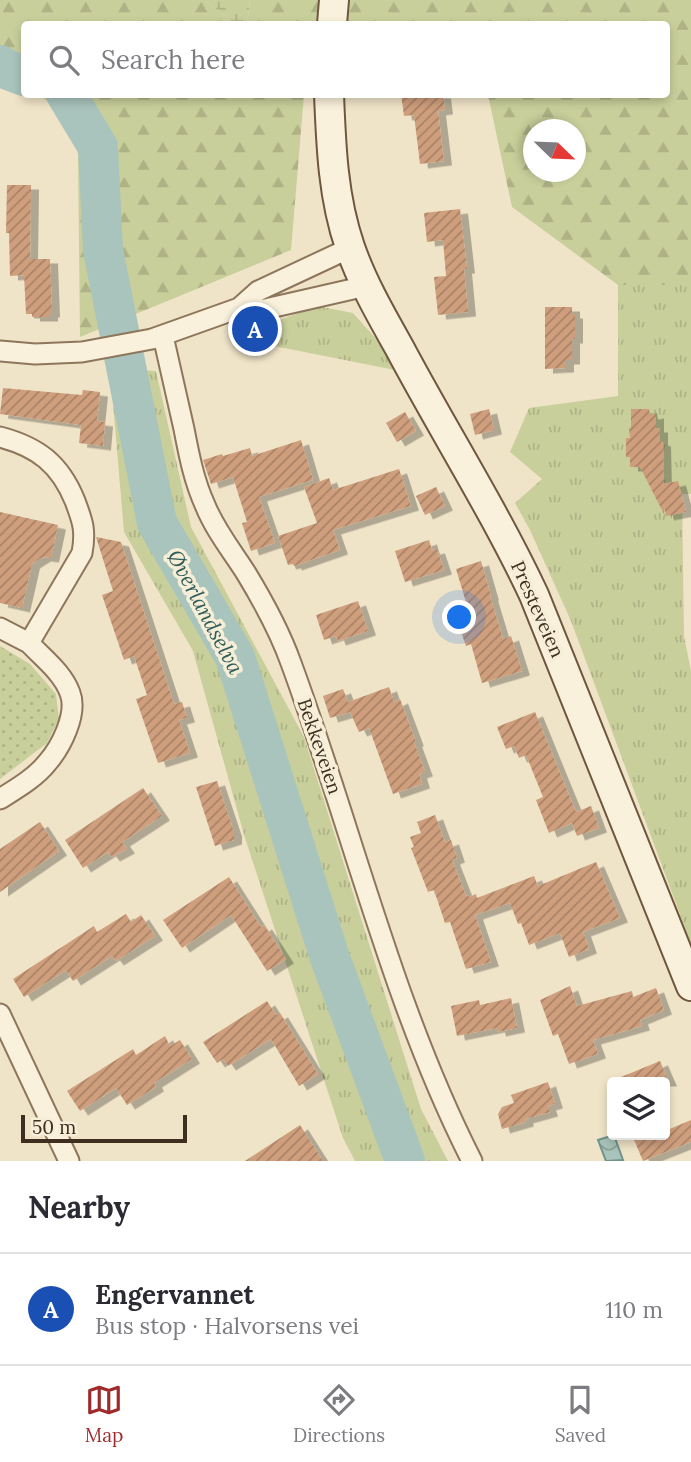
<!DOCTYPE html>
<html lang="en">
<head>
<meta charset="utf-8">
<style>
  body { margin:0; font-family:Lora,serif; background:#f7f7f7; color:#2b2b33 }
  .controls { position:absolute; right:21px; bottom:21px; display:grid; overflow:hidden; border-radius:7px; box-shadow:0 4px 10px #0003 }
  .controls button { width:63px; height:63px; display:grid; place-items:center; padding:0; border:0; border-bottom:2px solid #e1e1e2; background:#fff; color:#2b2b33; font:35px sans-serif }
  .compass { position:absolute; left:523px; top:119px; width:63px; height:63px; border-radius:50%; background:#fff; box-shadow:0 4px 10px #0003; rotate:113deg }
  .scale { position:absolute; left:21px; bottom:18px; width:166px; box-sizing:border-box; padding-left:7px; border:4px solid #3d2e20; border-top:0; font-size:19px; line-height:24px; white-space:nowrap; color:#3d2e20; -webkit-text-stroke:5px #f7eed8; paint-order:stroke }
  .you { position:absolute; left:460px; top:618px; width:24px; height:24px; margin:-18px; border:5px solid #fff; border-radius:50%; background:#1a73e8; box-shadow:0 0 0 10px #1a73e833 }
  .badge { display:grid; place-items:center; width:46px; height:46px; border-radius:50%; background:#9e2a2b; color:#fff; font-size:23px; font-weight:700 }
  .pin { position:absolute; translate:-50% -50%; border:4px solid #fff; box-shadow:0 2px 7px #0006 }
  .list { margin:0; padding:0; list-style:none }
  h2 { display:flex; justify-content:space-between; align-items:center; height:91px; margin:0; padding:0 28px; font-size:30px }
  h2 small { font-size:23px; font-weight:400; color:#7c7c81 }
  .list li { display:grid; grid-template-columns:46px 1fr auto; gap:21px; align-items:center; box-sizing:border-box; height:112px; padding:0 28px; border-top:2px solid #e1e1e2 }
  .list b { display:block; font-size:26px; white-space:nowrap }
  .list p { margin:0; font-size:23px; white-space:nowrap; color:#7c7c81 }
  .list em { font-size:23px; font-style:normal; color:#7c7c81 }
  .icon { flex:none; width:38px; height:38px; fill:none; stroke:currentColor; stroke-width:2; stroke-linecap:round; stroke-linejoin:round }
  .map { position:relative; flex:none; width:691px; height:1161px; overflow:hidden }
  .search { position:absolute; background:#fff; box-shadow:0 4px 10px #0003; left:21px; right:21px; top:21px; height:77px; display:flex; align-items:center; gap:18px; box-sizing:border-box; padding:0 24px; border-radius:7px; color:#7c7c81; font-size:26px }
  .sheet { height:203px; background:#fff }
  nav { display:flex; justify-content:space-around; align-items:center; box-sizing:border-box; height:98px; border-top:2px solid #e1e1e2; background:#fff; font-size:19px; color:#7c7c81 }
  nav a { display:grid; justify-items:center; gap:4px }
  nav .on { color:#9e2a2b }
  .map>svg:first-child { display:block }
</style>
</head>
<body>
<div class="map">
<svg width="691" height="1161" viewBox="0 0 691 1161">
  <defs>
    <pattern id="grass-tufts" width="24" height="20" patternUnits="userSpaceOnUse" patternTransform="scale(1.75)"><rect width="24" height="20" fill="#c9cf9b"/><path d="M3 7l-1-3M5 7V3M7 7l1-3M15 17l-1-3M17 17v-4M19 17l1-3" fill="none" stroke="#aeb285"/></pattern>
    <pattern id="forest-firs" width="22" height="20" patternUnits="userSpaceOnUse" patternTransform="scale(1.75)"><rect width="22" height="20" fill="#c9cf9b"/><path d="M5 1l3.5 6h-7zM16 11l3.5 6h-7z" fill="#aeb285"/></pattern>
    <pattern id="wetland-marsh" width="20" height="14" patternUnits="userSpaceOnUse" patternTransform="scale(1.75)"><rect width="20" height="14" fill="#c9cf9b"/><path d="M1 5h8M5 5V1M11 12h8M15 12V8" fill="none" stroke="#aeb285"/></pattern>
    <pattern id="park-dots" width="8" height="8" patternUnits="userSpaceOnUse" patternTransform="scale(1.75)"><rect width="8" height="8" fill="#c9cf9b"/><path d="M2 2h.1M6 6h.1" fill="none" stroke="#aeb285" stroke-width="1.8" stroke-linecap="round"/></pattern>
    <pattern id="water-waves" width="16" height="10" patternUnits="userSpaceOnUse" patternTransform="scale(1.75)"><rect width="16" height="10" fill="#a9c4bc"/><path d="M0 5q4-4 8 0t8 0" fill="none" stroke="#8ba098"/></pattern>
    <pattern id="building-hatch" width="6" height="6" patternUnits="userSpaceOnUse" patternTransform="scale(1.75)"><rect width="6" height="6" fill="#cf9f7d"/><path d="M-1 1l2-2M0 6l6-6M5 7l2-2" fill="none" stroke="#a98266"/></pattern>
    <filter id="shadow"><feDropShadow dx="8" dy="4.5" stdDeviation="0" flood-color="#0004"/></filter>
  </defs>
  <rect width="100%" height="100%" fill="#f0e4c8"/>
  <path fill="url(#grass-tufts)" d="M618,285H691V494H682L684,636L691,671V944L571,621L530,530L515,503L542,479L510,452L529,408L618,396Z
    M317,306L353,313L378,341L395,370L259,343L255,329Z
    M110,368L156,371L191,527L304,737L421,1109L448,1161H355L343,1138L244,835L193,651L124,532Z"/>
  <path fill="url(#forest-firs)" fill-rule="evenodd" d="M0,0H205L235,24H24V83L0,75Z
    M250,0H691V285H618L512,207L488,95L666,94V24H247ZM534,130H576V172H534Z
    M40,95H304L291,250L80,337L78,154L68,119Z"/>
  <path fill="url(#wetland-marsh)" d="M205,0H250L247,24H235Z"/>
  <path fill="url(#park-dots)" d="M0,646L30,664L56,694L59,719L47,743L0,779Z"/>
  <path fill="url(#water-waves)" stroke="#6f938a" stroke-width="2" d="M614,1135L623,1160L606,1161L598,1140Z"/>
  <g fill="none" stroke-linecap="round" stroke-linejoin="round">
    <path stroke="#a9c4bc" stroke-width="40" d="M0,65L3,68L24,76
      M66,94L98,147L103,250L157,523L235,657L330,958L405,1161"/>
  </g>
  <path fill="url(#building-hatch)" filter="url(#shadow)" d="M401,94H443L445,110L438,111L444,161L420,164L414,115L404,116Z
    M7,185H31L30,259H50L52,313H50V317H32V314H26L24,275L10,276L9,233H6Z
    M460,209L467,269H464L468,312L438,315L434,277L446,276L443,240L427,242L424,213Z
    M545,307H572V314H575V339H572V360H566V368L545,369Z
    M3,388L82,395L83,390L100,392L97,421L105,422L103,446L79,443L81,425L0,414Z
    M489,409L494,430L475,435L470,414Z
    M631,409H649L650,415L656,414V428H660V441L663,442L664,484L678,481L686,512L666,516L664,508V514L640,467H630V457H626V438H630L629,428H631Z
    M405,412L416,431L397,442L386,423Z
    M301,440L313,480L259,497L275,543L251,551L242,523L247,522L233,477L211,484L203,460L222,454L223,456L250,448L252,456Z
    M399,469L411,506L333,530L340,550L294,566L293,564L288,565L278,536L317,523L304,487L329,478L333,490Z
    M436,487L445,506L425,515L416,496Z
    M0,512L58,525L51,558L43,557L32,564L22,608L0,603Z
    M96,537L121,542L174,704L182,702L187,718L179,720L190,753L158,763L136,699L147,695L134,656L124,660L102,595L113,591Z
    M429,540L432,550L437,549L444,570L405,582L395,551Z
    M481,561L491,596H490L503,639L511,636L522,671L482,683L471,644L466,646L460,629H462L461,626L464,625L457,604L466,602L456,569Z
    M358,601L368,631L338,641L336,636L324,640L316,615Z
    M389,687L394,702L400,699L416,742H414L425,772L419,774L422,784L393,794L369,728L359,732L350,712L330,718L323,696L343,689L348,702Z
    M535,712L576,812L591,806L599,828L577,836L572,823L549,833L536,800L543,797L526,755L519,758L514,746L506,749L497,727Z
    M217,781L234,832V840L215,846L196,787Z
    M143,788L162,816L122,842L127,849L112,857L108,852L83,868L65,840Z
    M435,815L445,842L451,840L457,858L452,860L466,896L468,895L469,897L476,894L477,898L534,876L538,886L596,862L620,918L583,932L589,949L569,957L560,933L529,945L521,923L518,924L510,903L475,915L491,962L466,969L450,922L445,923L434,890L428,892L411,848L414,847L410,837L421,833L417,822Z
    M40,822L59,851L0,892V849Z
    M229,877L261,927L264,925L286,959L267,971L231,915L182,948L163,920Z
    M126,914L131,922L141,915L155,936L116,961L112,956L73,981L66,970L24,997L13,979L94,926L97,932Z
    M570,986L577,1006L632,991L633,997L656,988L664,1010L640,1020L642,1026L593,1040L598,1054L569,1064L558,1034L553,1036L540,1000Z
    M511,998L517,1028L498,1032L497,1028L457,1036L451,1006L479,1000L480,1005Z
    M267,1001L276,1015L280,1013L318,1074L299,1086L271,1039L228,1066L223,1059L217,1063L203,1042Z
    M165,1036L170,1046L180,1040L192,1059L154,1083L156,1087L127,1105L116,1088L80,1111L67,1091L133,1049L136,1055Z
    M660,1061L669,1082H609Z
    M548,1082L555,1104L548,1106L550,1112L525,1119L526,1122L502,1129L498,1114L502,1107L514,1103L511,1095Z
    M691,1120V1142L643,1161L632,1135H665V1131Z
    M300,1125L323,1161H245L271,1144Z"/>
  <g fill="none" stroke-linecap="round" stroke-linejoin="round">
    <g stroke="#8d765c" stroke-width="23">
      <path id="minor" d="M239,308L261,310L366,286
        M163,336C170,367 177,398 184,429C189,455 194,481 205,505C215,530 232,551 246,573C263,601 280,632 291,663C352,828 392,1004 472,1161
        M0,351L35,354L82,352L152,339L239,308L258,291L350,248
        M0,437C38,447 60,464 75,501C83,522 86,531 82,553L29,643C43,658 63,673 70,693C78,714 61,747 47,763C35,778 16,789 0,799
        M0,628L29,643
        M0,1014L69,1161"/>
    </g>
    <g stroke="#6f573f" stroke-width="32">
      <path id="secondary" d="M332,24L334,0
        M329,94C331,146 333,198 350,247C362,282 381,315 399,347C443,430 494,510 534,595L691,986"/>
    </g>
    <use href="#minor" stroke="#faf1dc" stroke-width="19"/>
    <use href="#secondary" stroke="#faf1dc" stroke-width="28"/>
  </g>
  <g text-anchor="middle" stroke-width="7" stroke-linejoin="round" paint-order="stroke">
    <g font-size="19" fill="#3d2e20" stroke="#f7eed8">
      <text transform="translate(538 609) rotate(66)" y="7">Presteveien</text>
      <text transform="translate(320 746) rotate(71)" y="7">Bekkeveien</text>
    </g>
    <g font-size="21" font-style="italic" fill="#2f5d5a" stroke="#f7eed8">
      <text transform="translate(205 612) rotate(62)" y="7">Øverlandselva</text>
    </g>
  </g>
</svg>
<div class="controls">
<button><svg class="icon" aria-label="layers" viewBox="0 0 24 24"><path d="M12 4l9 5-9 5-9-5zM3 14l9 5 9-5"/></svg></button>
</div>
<svg class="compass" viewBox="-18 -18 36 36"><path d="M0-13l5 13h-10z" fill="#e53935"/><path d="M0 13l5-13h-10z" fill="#7c7c81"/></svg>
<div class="scale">50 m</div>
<div class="you"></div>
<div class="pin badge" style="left:255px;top:329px;background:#1a4fb4">A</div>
<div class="search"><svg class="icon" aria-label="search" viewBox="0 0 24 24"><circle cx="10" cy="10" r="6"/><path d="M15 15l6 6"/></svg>Search here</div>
</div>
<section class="sheet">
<h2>Nearby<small></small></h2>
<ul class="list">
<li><span class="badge" style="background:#1a4fb4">A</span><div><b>Engervannet</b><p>Bus stop · Halvorsens vei</p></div><em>110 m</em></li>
</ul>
</section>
<nav>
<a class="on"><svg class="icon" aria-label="map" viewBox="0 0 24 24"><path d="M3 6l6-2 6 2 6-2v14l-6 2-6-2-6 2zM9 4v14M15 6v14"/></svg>Map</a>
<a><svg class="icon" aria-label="directions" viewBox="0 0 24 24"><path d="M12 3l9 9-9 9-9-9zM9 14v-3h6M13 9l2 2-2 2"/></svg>Directions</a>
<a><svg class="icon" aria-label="saved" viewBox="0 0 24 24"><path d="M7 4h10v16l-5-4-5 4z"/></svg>Saved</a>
</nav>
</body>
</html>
